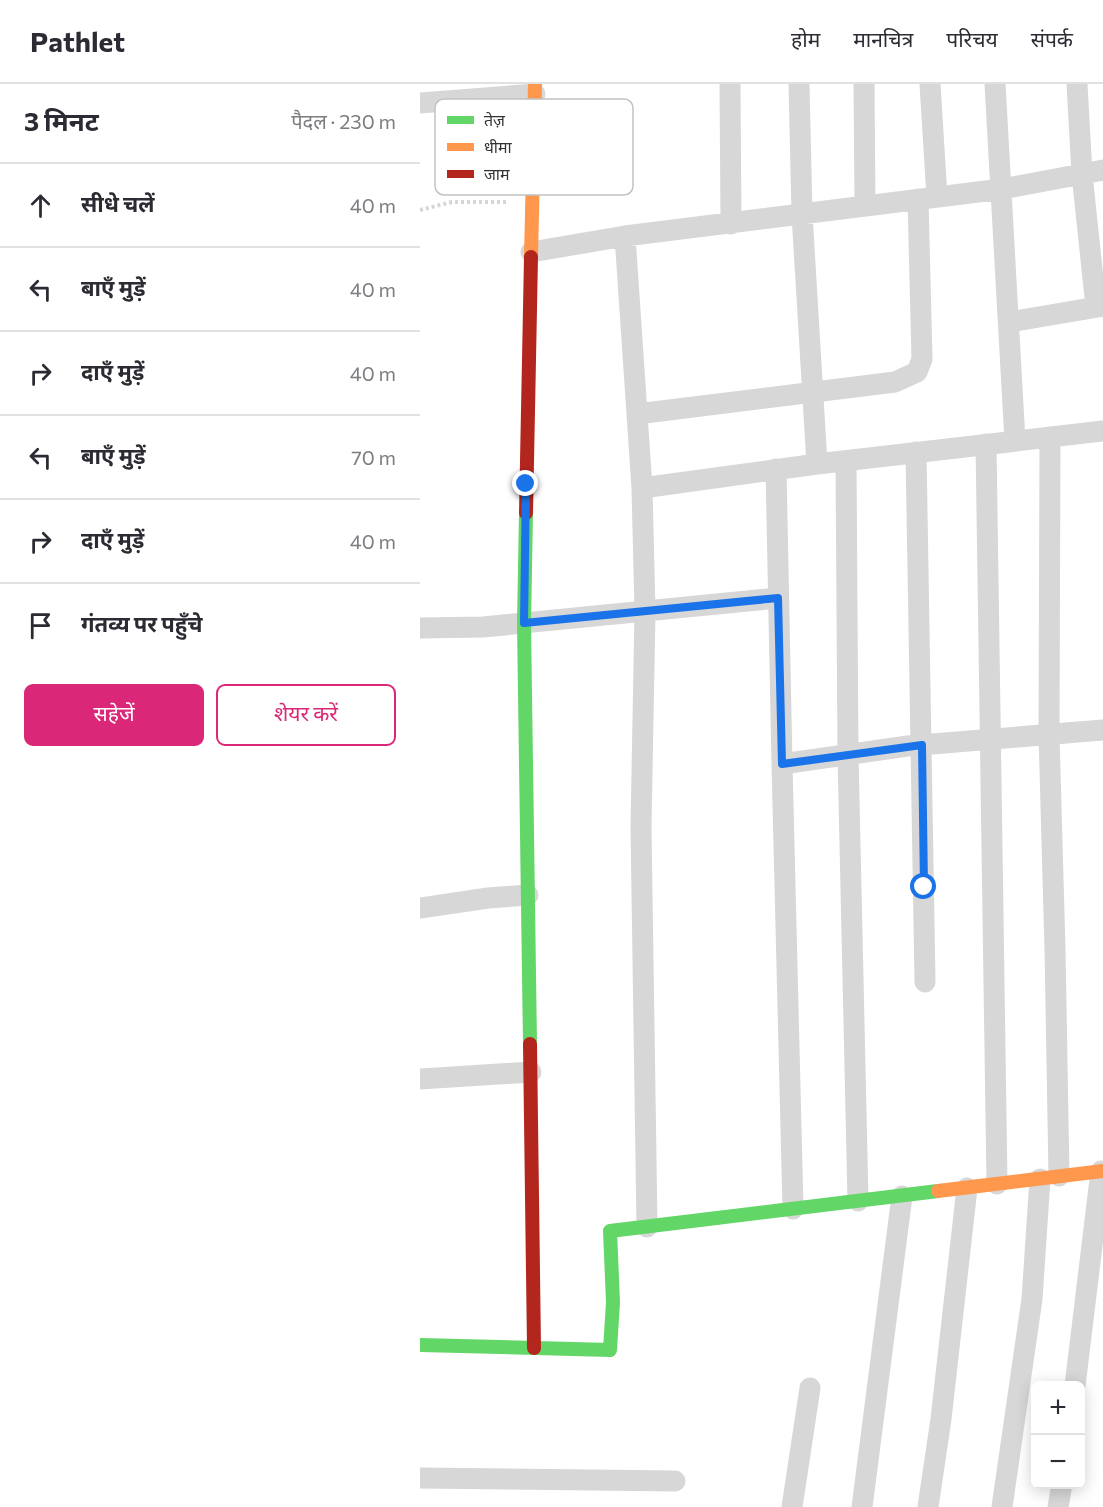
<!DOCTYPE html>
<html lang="hi">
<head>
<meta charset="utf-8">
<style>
  body { margin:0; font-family:Commissioner,"Noto Sans Devanagari",sans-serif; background:#f7f7f7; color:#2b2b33 }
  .controls { position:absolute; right:18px; bottom:18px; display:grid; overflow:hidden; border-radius:9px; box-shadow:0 3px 15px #0003 }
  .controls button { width:54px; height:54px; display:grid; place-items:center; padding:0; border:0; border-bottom:2px solid #e1e1e2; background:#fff; color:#2b2b33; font:30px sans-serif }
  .stop { position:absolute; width:18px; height:18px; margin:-14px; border:4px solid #1a73e8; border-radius:50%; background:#fff }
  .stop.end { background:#1a73e8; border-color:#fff; box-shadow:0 2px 6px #0008 }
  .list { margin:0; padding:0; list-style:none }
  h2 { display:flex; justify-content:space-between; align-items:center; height:78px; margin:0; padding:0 24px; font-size:26px }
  h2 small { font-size:20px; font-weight:400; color:#7c7c81 }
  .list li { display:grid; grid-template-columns:39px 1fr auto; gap:18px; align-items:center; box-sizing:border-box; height:84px; padding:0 24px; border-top:2px solid #e1e1e2 }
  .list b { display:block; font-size:22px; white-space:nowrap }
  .list em { font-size:20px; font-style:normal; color:#7c7c81 }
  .actions { display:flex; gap:12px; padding:18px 24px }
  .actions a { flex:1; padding:14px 0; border:2px solid #db2777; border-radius:9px; text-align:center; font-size:21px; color:#db2777 }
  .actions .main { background:#db2777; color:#fff }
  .icon { flex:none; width:33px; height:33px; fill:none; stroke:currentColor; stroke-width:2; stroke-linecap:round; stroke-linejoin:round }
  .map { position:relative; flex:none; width:683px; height:1423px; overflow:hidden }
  header { display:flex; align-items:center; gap:36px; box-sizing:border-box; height:84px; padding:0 30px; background:#fff; border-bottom:2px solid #e1e1e2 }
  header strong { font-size:28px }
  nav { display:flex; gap:33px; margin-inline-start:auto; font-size:21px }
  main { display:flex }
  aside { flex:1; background:#fff }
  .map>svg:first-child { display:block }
</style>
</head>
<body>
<header>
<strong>Pathlet</strong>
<nav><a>होम</a><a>मानचित्र</a><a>परिचय</a><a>संपर्क</a></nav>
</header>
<main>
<aside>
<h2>3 मिनट<small>पैदल · 230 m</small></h2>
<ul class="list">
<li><svg class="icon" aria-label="ahead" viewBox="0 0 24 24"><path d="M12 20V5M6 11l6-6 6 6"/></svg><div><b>सीधे चलें</b></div><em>40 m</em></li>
<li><svg class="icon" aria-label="left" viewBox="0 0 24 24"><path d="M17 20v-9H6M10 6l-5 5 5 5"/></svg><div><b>बाएँ मुड़ें</b></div><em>40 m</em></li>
<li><svg class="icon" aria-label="right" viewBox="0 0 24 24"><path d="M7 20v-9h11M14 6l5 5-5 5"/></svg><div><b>दाएँ मुड़ें</b></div><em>40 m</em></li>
<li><svg class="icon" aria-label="left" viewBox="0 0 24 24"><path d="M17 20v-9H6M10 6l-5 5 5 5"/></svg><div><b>बाएँ मुड़ें</b></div><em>70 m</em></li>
<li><svg class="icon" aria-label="right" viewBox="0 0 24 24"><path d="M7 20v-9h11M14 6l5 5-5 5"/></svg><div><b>दाएँ मुड़ें</b></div><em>40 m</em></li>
<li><svg class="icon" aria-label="arrive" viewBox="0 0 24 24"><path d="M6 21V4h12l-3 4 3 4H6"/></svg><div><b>गंतव्य पर पहुँचे</b></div></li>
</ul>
<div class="actions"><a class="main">सहेजें</a><a>शेयर करें</a></div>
</aside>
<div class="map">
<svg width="683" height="1423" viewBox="0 0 683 1423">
  <rect width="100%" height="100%" fill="#fff"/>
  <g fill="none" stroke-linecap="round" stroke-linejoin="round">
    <path stroke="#d6d6d6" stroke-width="4" stroke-dasharray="3 3" stroke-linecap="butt" d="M0,126L32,118H88"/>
    <path stroke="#d7d7d7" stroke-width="21" d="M310,0L311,140
      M379,0L382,130L397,380
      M444,0L445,122
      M510,0L517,113
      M575,0L595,357
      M657,0L662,90L676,223
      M0,19L115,10
      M205,152L222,404L225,528L221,743L227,1143
      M111,168L205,152L582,105L683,86
      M590,238L683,222
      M217,330L475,298L497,288L502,275L498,115
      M630,353L629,650L635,865L639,1092
      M566,360L577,1100
      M496,368L505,898
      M426,377L428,671L438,1117
      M356,385L362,680L488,662L683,646
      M222,404L397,380L683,347
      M0,544L63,543L358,514
      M362,680L373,1125
      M0,824L68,814L108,811
      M0,995L111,988
      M655,1302L681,1087
      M0,1394L255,1397
      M372,1423L390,1304
      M442,1423L482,1112
      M508,1423L521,1335L547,1104
      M582,1423L612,1215L620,1095
      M638,1423L642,1400"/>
    <path stroke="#63d668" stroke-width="14" d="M106,429L104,539L110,960
      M0,1261L190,1266L193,1218L190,1147L518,1107"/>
    <path stroke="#ff974d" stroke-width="14" d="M111,173L115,0
      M518,1107L683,1087"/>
    <path stroke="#b3261e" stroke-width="14" d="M106,429L111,173
      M110,960L114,1264"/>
  </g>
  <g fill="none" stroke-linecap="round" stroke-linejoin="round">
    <path stroke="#1a73e8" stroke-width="8" d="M106,400L104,539L358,514L362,680L502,661L504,803"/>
  </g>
  <rect x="15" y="15" width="198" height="96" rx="9" fill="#fff" stroke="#c2c2c2" stroke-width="1.5"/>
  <rect x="27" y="32" width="27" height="8" fill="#63d668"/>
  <rect x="27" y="59" width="27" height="8" fill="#ff974d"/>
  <rect x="27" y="86" width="27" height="8" fill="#b3261e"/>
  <g font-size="16" fill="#333">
    <text x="64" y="42">तेज़</text>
    <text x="64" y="69">धीमा</text>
    <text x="64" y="96">जाम</text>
  </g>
</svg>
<div class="controls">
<button>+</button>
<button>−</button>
</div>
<div class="stop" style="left:504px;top:803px"></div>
<div class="stop end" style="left:106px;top:400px"></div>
</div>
</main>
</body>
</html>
